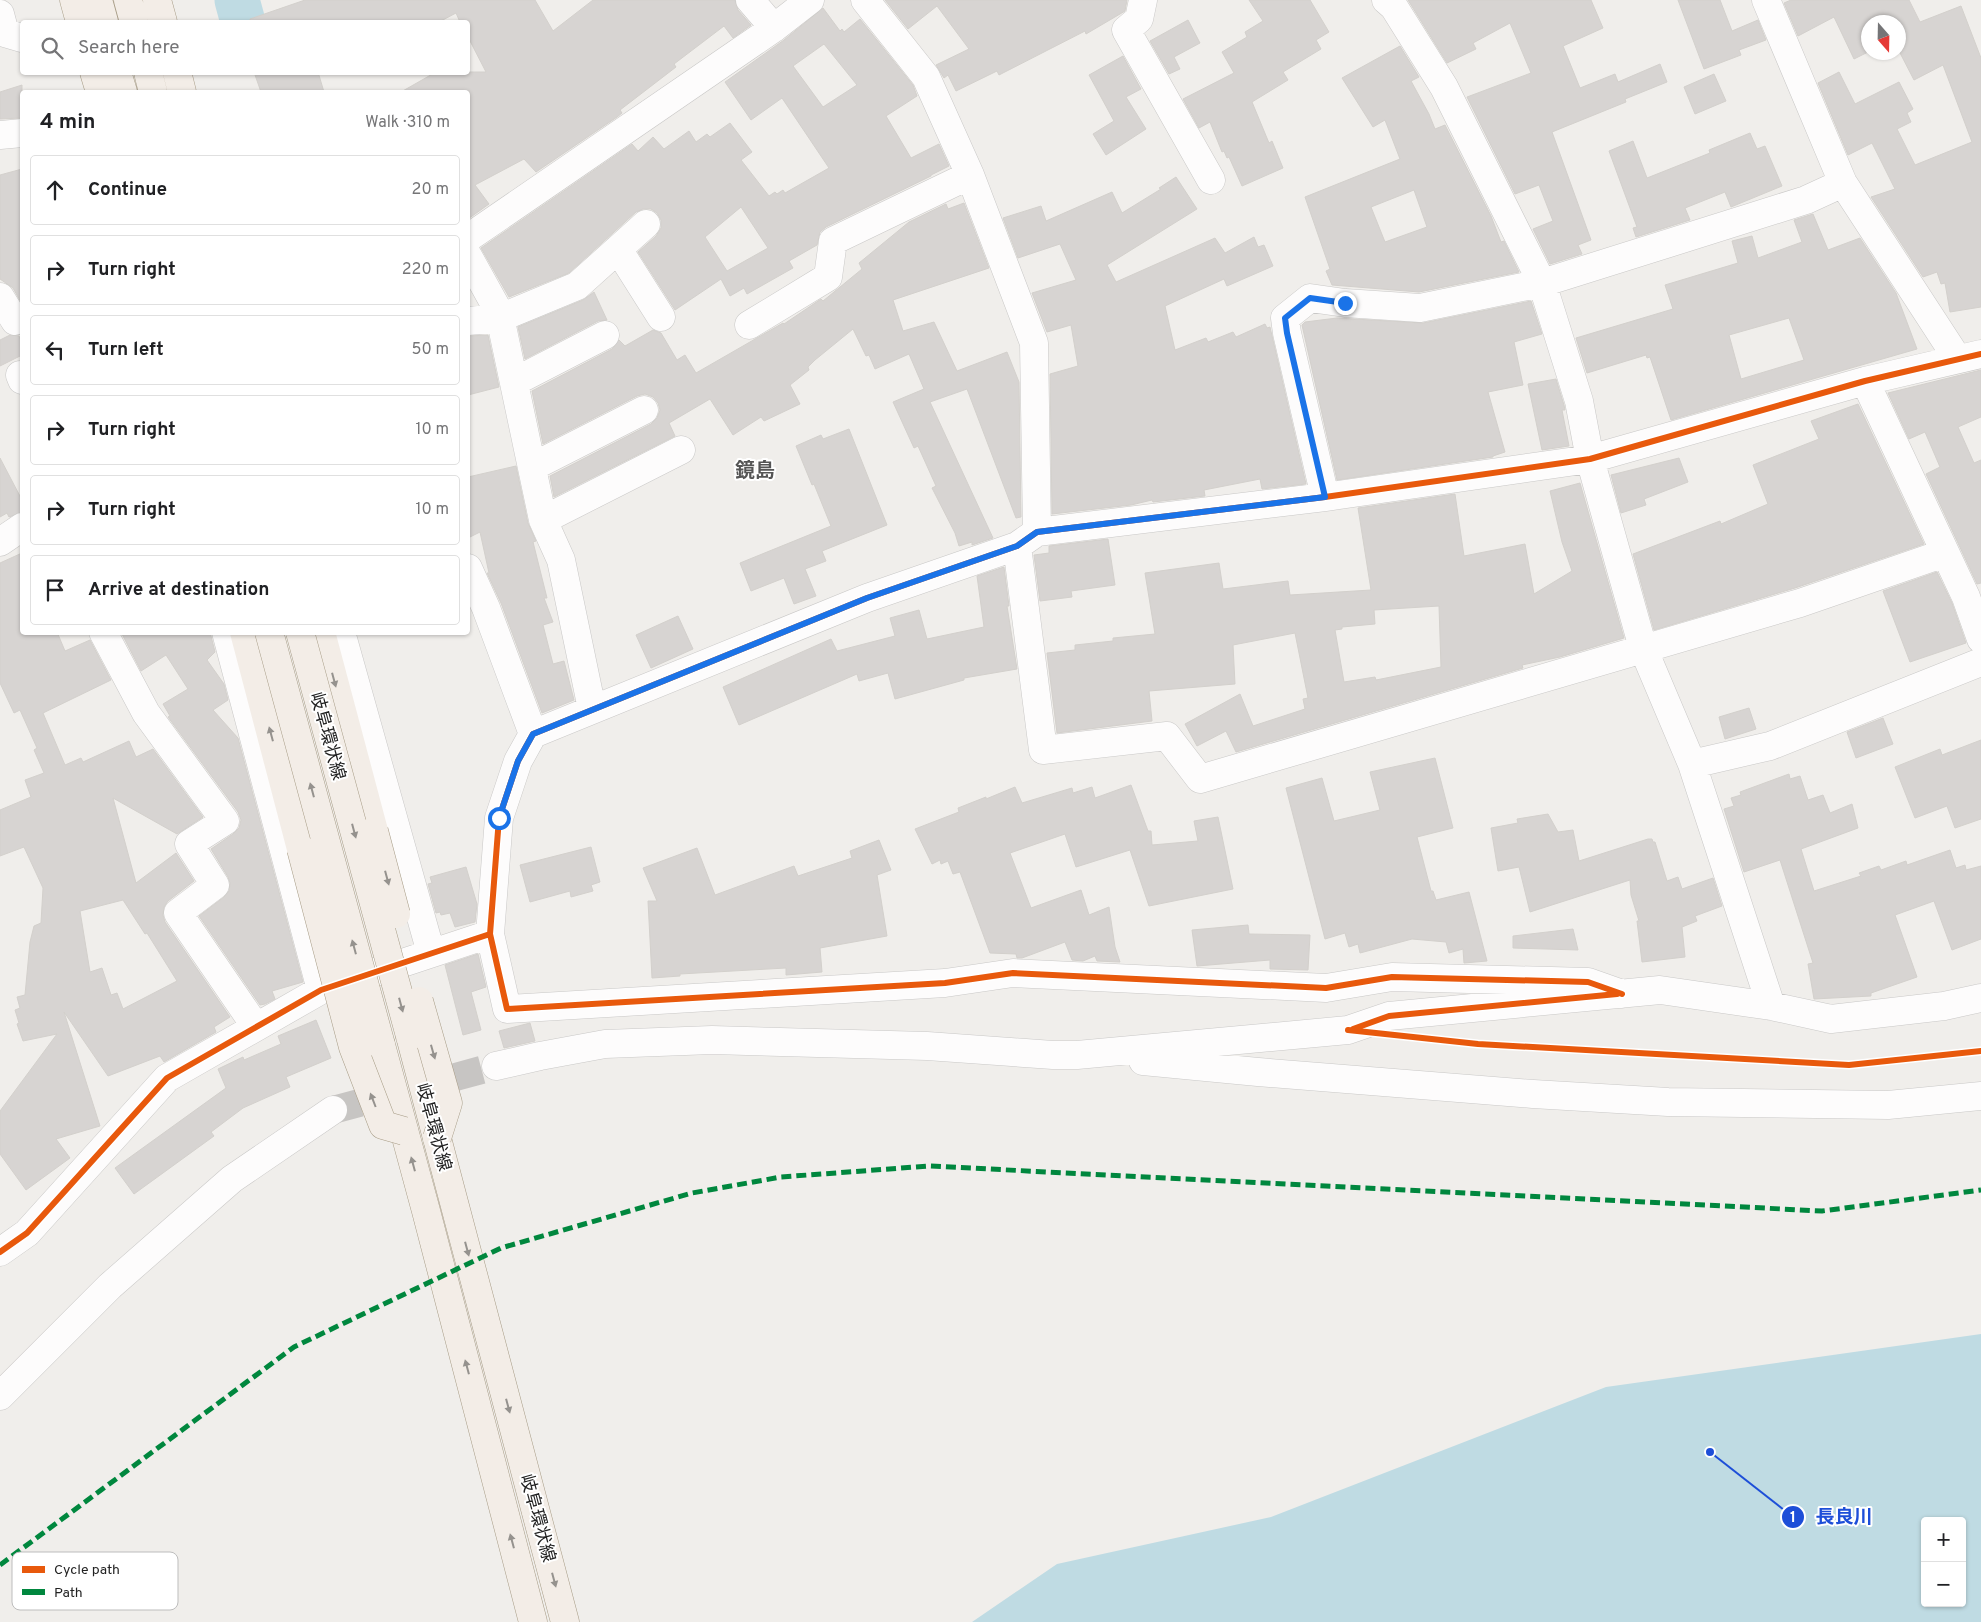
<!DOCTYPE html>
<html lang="en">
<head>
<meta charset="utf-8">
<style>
  body { margin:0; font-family:Overpass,"Noto Sans JP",sans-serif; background:#f6f6f6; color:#202124 }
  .controls { position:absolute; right:15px; bottom:15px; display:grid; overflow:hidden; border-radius:5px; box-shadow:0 1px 4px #0004 }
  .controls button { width:45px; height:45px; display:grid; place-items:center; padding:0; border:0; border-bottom:1px solid #e0e0e0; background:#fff; color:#202124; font:25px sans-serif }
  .compass { position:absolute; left:1861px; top:15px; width:45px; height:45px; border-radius:50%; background:#fff; box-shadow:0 1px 4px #0004; rotate:160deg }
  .stop { position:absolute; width:15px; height:15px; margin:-11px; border:4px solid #1a73e8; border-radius:50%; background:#fff }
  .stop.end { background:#1a73e8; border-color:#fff; box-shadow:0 1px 5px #0008 }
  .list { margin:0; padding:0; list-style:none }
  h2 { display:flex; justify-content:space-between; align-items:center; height:65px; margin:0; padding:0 20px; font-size:21px }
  h2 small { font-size:16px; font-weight:400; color:#757577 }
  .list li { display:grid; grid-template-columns:32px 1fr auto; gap:15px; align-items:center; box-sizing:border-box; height:70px; margin:0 10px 10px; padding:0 10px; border:1px solid #e0e0e0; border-radius:5px }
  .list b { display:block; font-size:19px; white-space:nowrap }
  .list em { font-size:16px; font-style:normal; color:#757577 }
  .icon { flex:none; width:28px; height:28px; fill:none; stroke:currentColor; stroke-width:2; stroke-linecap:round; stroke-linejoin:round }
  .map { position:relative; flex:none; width:1981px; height:1622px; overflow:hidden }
  .search { position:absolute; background:#fff; box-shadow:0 1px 4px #0004; left:20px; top:20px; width:450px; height:55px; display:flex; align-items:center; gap:12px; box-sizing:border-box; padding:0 18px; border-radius:5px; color:#757577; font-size:19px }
  .panel { position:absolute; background:#fff; box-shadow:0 1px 4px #0004; left:20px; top:90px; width:450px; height:545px; border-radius:5px }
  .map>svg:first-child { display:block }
</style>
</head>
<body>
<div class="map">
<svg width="1981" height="1622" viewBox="0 0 1981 1622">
  <rect width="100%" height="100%" fill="#f0eeeb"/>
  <path fill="#bfdbe3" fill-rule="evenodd" d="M1981,1334V1622H972L1057,1564L1271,1517L1606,1387ZM1925,1521H1962V1603H1925Z"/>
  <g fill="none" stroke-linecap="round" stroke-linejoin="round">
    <path stroke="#bfdbe3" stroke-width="45" d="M237,0L243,22"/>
  </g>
  <path fill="#d7d4d2" stroke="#d3d0cc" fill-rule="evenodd" d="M305,0H535L553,31L593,0H735L738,10L751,25L733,38L724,26L674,64L676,67L620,110L622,113L617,117L536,172L524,159L475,185L489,204L468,219V92H401L436,72H486L468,37V22H460L456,13L439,22H250V19Z
    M885,0H1127L1125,11L1120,14L1086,34L1085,31L999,75L997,71L956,91L948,75L944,78L936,65L969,49L937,6L908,29Z
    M1249,0H1310L1329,32L1316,40L1321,49L1283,72L1288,80L1252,102L1269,143L1272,141L1283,168L1242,186L1229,157L1227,158L1224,151L1222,152L1210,122L1199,128L1183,99L1234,73L1222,52L1247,37L1245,32L1263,21Z
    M1408,0H1591L1603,28L1563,46L1580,88L1615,74L1618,82L1660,64L1667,82L1625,99L1626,102L1552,132L1591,240L1578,245L1582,254L1550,264L1533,229L1553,221L1539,185L1515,194L1467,97L1531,73L1510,23L1473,43L1476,49L1447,63Z
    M1678,0H1720L1732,31L1758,20L1766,40L1739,50L1741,55L1704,69Z
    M1791,0H1909L1920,22L1961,6L1981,58V307L1950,312L1945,283L1941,284L1937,272L1923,277L1871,197L1895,189L1872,143L1848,155L1818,83L1839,72L1855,104L1899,82L1913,109L1907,113L1911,122L1897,129L1915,165L1972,142L1943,65L1914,80L1898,49V22H1868V52L1854,59L1834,17L1798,36L1784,3Z
    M823,8L840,31L842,29L844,32L860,19L913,85L917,96L886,116L911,158L939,144L949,166L931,175V176L826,227L820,232L817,245L789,261L793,268L747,294L744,288L730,296L721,279L675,310L638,252L656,236L661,228V220L657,213L651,209H643L636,212L569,273L509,297L481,248L632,144L638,151L653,137L664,149L689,131L696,142L707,134L710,137L730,123L752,152L741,160L769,196L775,192L777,194L783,190L785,193L829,168L782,98L751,120L725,82L784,40ZM824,44L857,85L823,107L793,66ZM741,207L768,248L727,271L705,237Z
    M1188,20L1200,43L1174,57L1180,69L1169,74L1150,41Z
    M1400,46L1419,77L1411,81L1429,114L1435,129L1445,125L1491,216L1501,242L1504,241L1519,272L1419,292L1332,285L1326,271L1330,269L1305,197L1400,159L1385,120L1373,127L1342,78ZM1414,190L1427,227L1385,242L1371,207Z
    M1123,56L1141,89L1126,97L1146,129L1106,155L1093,134L1114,121L1089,75Z
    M254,72H318L324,92H261Z
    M1714,74L1726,101L1695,114L1684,87Z
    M22,85V118L0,119V92Z
    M1750,133L1757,149L1765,146L1782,186L1731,207L1725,192L1685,208L1690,220L1636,237L1633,228L1637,227L1609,151L1633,141L1647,178L1710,153L1709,150Z
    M22,169V304L13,288L0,279V175Z
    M1176,177L1197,209L1107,265L1116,282L1215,238L1225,253L1254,237L1258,247L1264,245L1273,266L1227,286L1224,279L1165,306L1175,350L1206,338L1208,342L1233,332L1236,337L1265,324L1267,328L1270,327L1306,484L1262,489L1260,479L1204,490L1205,496L1153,502L1152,500L1131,505L1052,514L1050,374L1078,366L1071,325L1047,332L1032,293L1076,280L1060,244L1018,258L1003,218L1041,206L1046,221L1112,192L1122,213L1161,189L1159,188Z
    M964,203L989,268L893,300L903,331L934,322L957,371L1007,352L1019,382L1021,517L1016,518L967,389L930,402L993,538L972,545V542L959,546L955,533L932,488L936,486L918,446L914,448L893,402L924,389L909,354L875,369L869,355L866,356L853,329L815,360L808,367L809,370L790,385L800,404L764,421L761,417L733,435L710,399L669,423L675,436L554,497L550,476L651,424L657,418L660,410L658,403L653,397L645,394L637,396L543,444L532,391L612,349L619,340L625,346L653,330L661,333L677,360L685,355L696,373L783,323L784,324L821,299L823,301L862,269L859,263L909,222L946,204L948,209Z
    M1813,214L1828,250L1860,238L1896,293L1917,349L1671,420L1650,357L1647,358L1646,355L1587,373L1576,338L1673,309L1665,285L1738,263L1732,241L1752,236L1758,258L1802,242L1794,220ZM1789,318L1804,360L1741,379L1729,335Z
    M594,292L607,320L598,321L525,359L518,327L583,300Z
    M1531,301L1542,334L1514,342L1523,385L1488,392L1505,452L1493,456V457L1337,480L1302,325L1305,322L1337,318L1423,323Z
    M10,335L19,336L22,343V355L0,366V340Z
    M488,335L499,387L468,395V336Z
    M1981,370V417L1958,427L1974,463L1981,460V583L1977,584L1926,474L1940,467L1925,432L1909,439L1888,393Z
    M1556,379L1564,405L1565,410H1562L1569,446L1542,450L1528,384Z
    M1858,404L1924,544L1795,588L1654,630L1633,554L1720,521L1721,524L1768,504L1753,465L1819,439L1811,421Z
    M849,429L887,525L822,551L826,561L805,569L816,596L794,604L784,578L751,591L740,563L831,526L814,484L812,485L796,446L821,435L823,439Z
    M0,458L22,500V512L9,517L7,513L0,517Z
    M1679,458L1688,482L1644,499L1646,505L1621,513L1611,475Z
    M516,466L528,523L536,541L533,542L547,598H544L553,622L543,625L553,664L564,661L574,700L542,713L501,603L487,573H489L480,532L468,538V477Z
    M1580,483L1624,638L1560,657L1522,665L1523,668L1236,752L1226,731L1197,746L1185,724L1240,694L1253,726L1305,709L1303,699L1308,698L1295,633L1233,645L1235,684L1149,691L1152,721L1057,733L1047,653L1075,650V645L1113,641V638L1155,634L1145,573L1219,563L1223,589L1288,581L1290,595L1371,590L1358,508L1455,494L1464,556L1525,544L1534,594L1572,571L1562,542L1550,491ZM1439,606L1441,667L1376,680L1375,677L1344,682L1335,630L1342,629V627L1375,624L1374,610Z
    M1108,539L1115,585L1071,591L1072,597L1040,601L1034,555L1049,553V546Z
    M22,553V632H57L65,651L90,640L111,680L43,713L65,765L81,758L83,762L129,741L136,757L153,749L203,817L177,834L113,798L136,883L176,853L194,881L168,901L164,907L163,915L165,922L230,1017L214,1027L216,1032L164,1062L160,1056L108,1076L64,1012L100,1126L56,1139L70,1158L26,1190L0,1154V1111L57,1034L23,1041L17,1024L19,1023L15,1010L20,1008L17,997L25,995L30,942L34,926L41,923L43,888L24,847L0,856V810L31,797L25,780L44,773L34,750L37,748L20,710L14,713L0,683V563ZM123,900L145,934L147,933L177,981L123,1009L117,993L111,995L102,968L90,972L80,911Z
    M1004,567L1009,606H1007L1017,669L964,678V680L895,699L888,673L859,681L857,674L739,725L723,687L831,639L837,651L895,636L890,618L919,610L927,639L984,627L977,576Z
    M1937,572L1952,603L1966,643L1910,662L1883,591Z
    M678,616L693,649L651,668L636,635Z
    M121,632H209L211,636L215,652L207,660L224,684L228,700L213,710L238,738L303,982L272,991L275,999L265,1004L260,1005L199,916L224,897L229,891L230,883L228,877L211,849L233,834L239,828L241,820L238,812L168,717L170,716L163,704L188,689L166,655L141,671Z
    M1749,708L1756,729L1725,739L1719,717Z
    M1883,718L1893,744L1856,758L1847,732Z
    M1981,740V819L1955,828L1947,806L1915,818L1895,767L1940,749L1942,755Z
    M1435,758L1453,828L1417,837L1431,891H1433L1436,900L1469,892L1487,961L1464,963L1463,949L1449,953L1446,942L1412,939L1360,953L1358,944L1349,947L1345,933L1325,939L1286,788L1322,778L1334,821L1380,810L1370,772Z
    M1789,774L1790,779L1800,776L1808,800L1823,795L1830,813L1852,804L1858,828L1801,849L1814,891L1861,876L1859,873L1879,866L1881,870L1906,861L1907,865L1950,850L1956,868L1965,865L1966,870L1981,866V939L1952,950L1934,901L1895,915L1917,977L1871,993V996L1814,999L1808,964L1813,963L1780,860L1744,872L1724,809L1734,806L1731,798L1741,795L1740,792Z
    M1131,785L1148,831H1151L1152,845L1198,841L1194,821L1218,817L1233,889L1149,906L1130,850L1076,867L1065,834L1010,853L1031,908L1081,890L1089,915L1109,907L1115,947L1120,962L1097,961L1095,956L1083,961L1072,960L1065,942L1022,958H1017L1016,954L990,953L960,872L953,874L948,861L941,864L940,860L932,864L915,829L959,812L958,808L986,797V799L1015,787L1022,803L1072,788L1073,793L1092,787L1095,798Z
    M1548,814L1558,832L1573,830L1579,861L1648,839H1652L1653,842H1655L1667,881L1678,877L1682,889L1713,878L1722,906L1695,916L1697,921L1682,927L1685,957L1642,962L1637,921H1639L1631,895L1630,880L1530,912L1519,867L1498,871L1491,828L1518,823L1517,819Z
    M879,840L891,870L877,875L887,936L820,948L822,972L786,975V968L680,974V976L652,978L648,901H657L643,868L697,848L715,895L794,866L798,876L852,858L850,851Z
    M591,847L600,882L591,885L593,891L571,897L570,891L530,902L520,865Z
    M466,867L477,904L475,922L455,927L450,913L441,915L440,912L436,913L428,884L432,883L430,877Z
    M1248,925L1249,934L1310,935L1308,970L1270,969V960L1197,966L1192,930Z
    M1573,929L1578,950L1513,948V936Z
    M478,954L486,987L471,992L481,1030L463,1035L445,965Z
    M316,1020L331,1058L286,1077L290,1087L243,1108L211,1132L214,1136L134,1194L115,1168L226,1088L218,1069L243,1057L244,1060L281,1044L278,1036Z
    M530,1023L535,1041L504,1048L499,1031Z"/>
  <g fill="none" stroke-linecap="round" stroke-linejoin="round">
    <path stroke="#c7c5c3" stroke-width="28" stroke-dasharray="28 14" stroke-linecap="butt" d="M333,1110L496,1066"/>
    <g stroke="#c9c8c7" stroke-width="29">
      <path id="minor" d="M750,0L774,28
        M865,0L926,77L970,175L1034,343L1037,532
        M1143,0L1139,19L1126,30L1211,180
        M1386,0L1394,7L1444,87L1542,283L1579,401L1590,459L1643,648L1692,764L1771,1006
        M1766,0L1843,183L1957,358
        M0,14L5,33L22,38
        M0,135L22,133
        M468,238L774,28L810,0
        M618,249L661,317
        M468,256L499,312L543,520L561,560L592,709
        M0,297L15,321
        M468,321L500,318L577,286L646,224
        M749,325L828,277L833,241L970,175
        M20,375L22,380
        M1865,381L1966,597L1981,639
        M514,382L605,335
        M532,467L644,410
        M1325,497L1287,333L1285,318L1310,298L1345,303L1420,308L1542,283L1806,200L1843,183
        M543,520L681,450
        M0,542L22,527
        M1017,546L1043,750L1167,736L1200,779L1800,603L1945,553
        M468,568L486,608L533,734
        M103,632L146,713L225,821L189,844L215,885L178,913L256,1027
        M226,632L321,990
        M341,632L431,953
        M1692,764L1770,746L1981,662
        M1622,994L1588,982L1392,977L1326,988L1013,973L945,983L507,1009L490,934L499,818L518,761L533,734L867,598L1017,546L1037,532L1325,497L1590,459L1865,381L1981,354
        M1143,1061L1258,1072L1533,1094L1668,1102L1888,1105L1981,1096
        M496,1066L540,1056L605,1044L712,1040L927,1046L1053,1055H1077L1348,1030L1389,1016L1660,990L1771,1006L1831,1019L1944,1006L1981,998
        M0,1252L27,1233L167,1078L321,990L490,934
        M0,1396L110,1286L232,1179L333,1110"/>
    </g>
    <g stroke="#a79c86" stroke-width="29">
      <path id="major" d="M74,0L80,22
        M98,0L104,22
        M128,0L134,22
        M157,0L163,22
        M94,72L100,92
        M117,72L123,92
        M148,72L153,92
        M177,72L182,92
        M244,632L301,849
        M321,632L374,831
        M410,1036L565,1622
        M381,1045L426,1211L533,1622"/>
    </g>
    <use href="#minor" stroke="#fdfcfc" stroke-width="28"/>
    <use href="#major" stroke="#f3ede7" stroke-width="28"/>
    <g stroke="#a79c86" stroke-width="29" stroke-linecap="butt">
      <path id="major-bridge" d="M269,632L381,1045
        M300,632L410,1036
        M374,831L396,914
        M301,849L353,1047L383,1125L404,1131
        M419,1001L448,1103L437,1138"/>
    </g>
    <use href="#major-bridge" stroke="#f3ede7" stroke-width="28"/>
    <path stroke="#00873e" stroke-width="5" stroke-dasharray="10 5" stroke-linecap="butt" d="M0,1565L294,1347L501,1248L692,1193L781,1177L929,1166L1822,1211L1981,1190"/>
    <g stroke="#fff" stroke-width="9">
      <path id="cycleway" d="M1622,994L1588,982L1392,977L1326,988L1013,973L945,983L507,1009L490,934L499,818L518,761L533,734L867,598L1017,546L1037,532L1325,497L1590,459L1865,381L1981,354
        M1353,1029L1389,1016L1617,994
        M1348,1030L1478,1044L1849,1065L1981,1051
        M0,1252L27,1233L167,1078L321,990L490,934"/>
    </g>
    <use href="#cycleway" stroke="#e8590c" stroke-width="6"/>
  </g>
  <defs><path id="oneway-solid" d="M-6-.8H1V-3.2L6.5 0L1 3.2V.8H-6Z" transform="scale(1.25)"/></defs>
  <g fill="#95928e">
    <use href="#oneway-solid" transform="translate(334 680) rotate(75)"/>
    <use href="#oneway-solid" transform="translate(271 734) rotate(-105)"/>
    <use href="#oneway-solid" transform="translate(312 790) rotate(-105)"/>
    <use href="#oneway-solid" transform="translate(354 831) rotate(75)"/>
    <use href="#oneway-solid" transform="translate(387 878) rotate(75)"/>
    <use href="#oneway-solid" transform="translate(354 947) rotate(-105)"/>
    <use href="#oneway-solid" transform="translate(401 1005) rotate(75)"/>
    <use href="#oneway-solid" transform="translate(433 1052) rotate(74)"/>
    <use href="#oneway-solid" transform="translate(373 1100) rotate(-111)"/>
    <use href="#oneway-solid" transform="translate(413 1164) rotate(-105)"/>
    <use href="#oneway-solid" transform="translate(467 1249) rotate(75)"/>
    <use href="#oneway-solid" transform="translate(467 1367) rotate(-105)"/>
    <use href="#oneway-solid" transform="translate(508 1406) rotate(75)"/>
    <use href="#oneway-solid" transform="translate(512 1541) rotate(-105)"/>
    <use href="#oneway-solid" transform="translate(554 1580) rotate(75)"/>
  </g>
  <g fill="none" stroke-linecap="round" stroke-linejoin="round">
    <path stroke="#1a73e8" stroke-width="6" d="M499,818L518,761L533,734L867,598L1017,546L1037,532L1325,497L1287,333L1285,318L1310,298L1345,303"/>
  </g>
  <g text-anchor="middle" stroke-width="4" stroke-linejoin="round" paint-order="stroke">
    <g font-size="18" fill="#222" stroke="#fff">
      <text transform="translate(328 736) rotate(75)" y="6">岐阜環状線</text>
      <text transform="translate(434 1127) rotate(75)" y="6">岐阜環状線</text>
      <text transform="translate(538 1518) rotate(75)" y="6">岐阜環状線</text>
    </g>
    <g font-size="20" font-weight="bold" fill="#555" stroke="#fff">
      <text x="755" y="477">鏡島</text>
    </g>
  </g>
  <rect x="12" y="1552" width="166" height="58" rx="8" fill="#fff" stroke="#bdbdbd" stroke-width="1"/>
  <rect x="22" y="1566" width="23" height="7" fill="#e8590c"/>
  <rect x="22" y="1589" width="23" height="6" fill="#00873e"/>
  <g font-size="14" fill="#222">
    <text x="54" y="1574">Cycle path</text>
    <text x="54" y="1597">Path</text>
  </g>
  <path fill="none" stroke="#1d4ed8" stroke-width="2" d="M1710 1452L1793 1517"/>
  <g fill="#1d4ed8" stroke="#fff" stroke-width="2">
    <circle cx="1710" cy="1452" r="5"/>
    <circle cx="1793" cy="1517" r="12"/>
  </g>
  <g font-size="15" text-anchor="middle" font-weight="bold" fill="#fff">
    <text x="1793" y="1522">1</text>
  </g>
  <g font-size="19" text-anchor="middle" font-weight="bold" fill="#1d4ed8" stroke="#fff" stroke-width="4" stroke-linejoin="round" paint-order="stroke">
    <text x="1844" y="1523">長良川</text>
  </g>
</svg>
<div class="controls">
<button>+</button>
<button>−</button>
</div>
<svg class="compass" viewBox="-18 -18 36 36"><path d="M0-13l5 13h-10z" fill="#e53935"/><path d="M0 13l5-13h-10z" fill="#757577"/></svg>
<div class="stop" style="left:499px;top:818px"></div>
<div class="stop end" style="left:1345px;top:303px"></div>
<div class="search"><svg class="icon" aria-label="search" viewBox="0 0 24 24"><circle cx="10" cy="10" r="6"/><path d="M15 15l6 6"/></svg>Search here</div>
<section class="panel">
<h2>4 min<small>Walk · 310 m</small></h2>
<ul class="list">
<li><svg class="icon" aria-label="ahead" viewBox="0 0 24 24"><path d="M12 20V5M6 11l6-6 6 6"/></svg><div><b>Continue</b></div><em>20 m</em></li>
<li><svg class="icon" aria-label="right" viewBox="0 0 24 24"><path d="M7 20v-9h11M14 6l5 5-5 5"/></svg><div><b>Turn right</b></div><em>220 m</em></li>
<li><svg class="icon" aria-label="left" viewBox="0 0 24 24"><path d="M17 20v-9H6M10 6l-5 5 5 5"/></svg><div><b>Turn left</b></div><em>50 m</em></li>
<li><svg class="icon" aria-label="right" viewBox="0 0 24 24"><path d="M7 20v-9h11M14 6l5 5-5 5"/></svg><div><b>Turn right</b></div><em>10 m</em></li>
<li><svg class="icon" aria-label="right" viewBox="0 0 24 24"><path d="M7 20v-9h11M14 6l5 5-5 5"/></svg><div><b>Turn right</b></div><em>10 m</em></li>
<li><svg class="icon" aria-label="arrive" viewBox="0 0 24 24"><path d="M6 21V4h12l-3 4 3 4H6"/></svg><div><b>Arrive at destination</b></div></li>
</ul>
</section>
</div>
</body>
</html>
